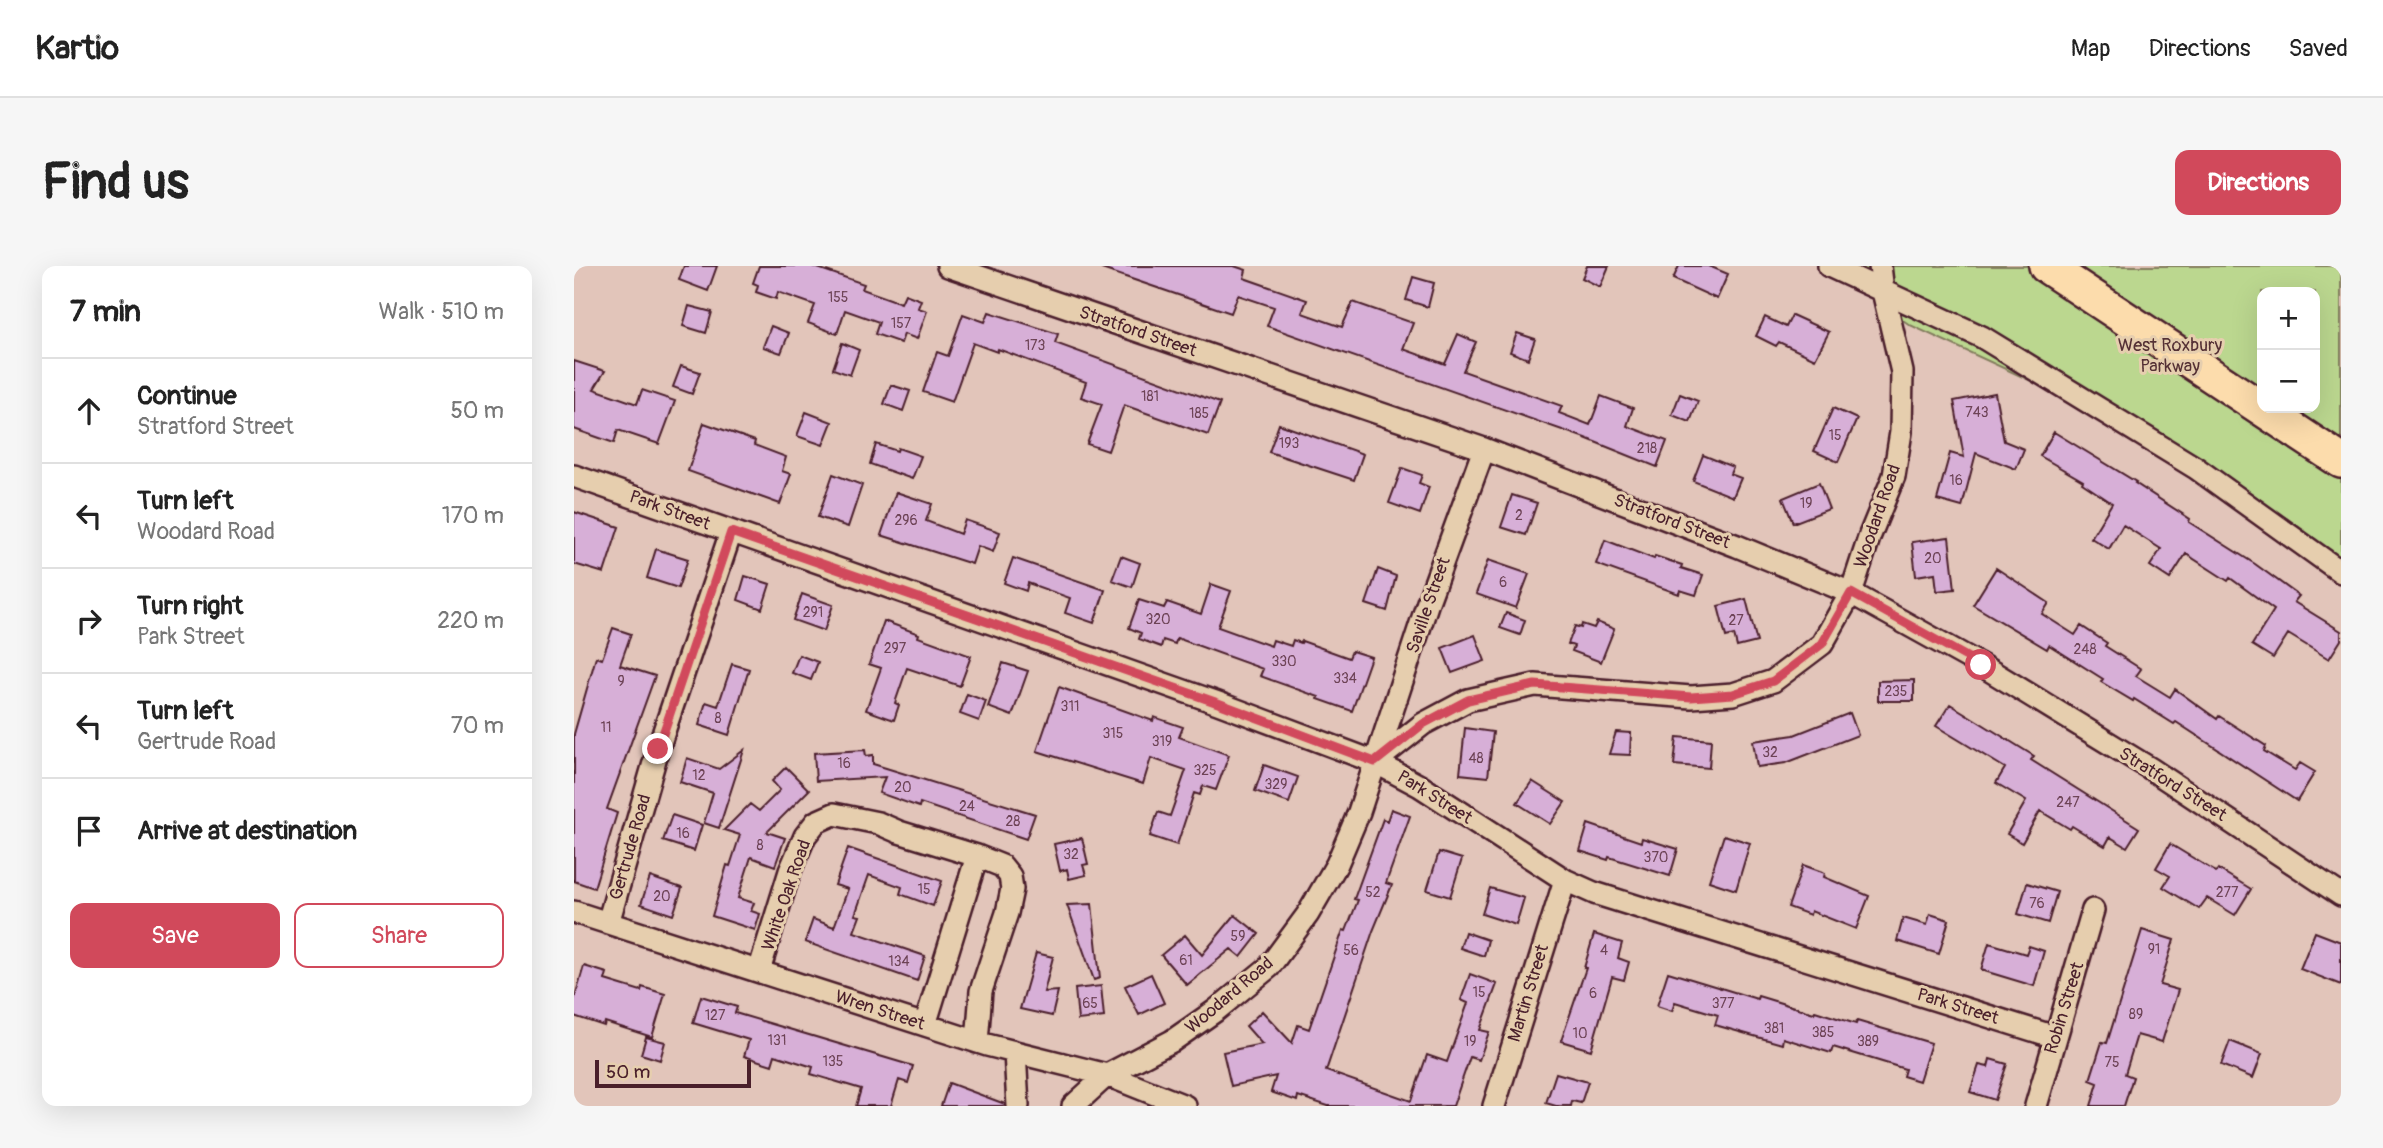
<!DOCTYPE html>
<html lang="en">
<head>
<meta charset="utf-8">
<style>
  body { margin:0; font-family:Pangolin,sans-serif; background:#f6f6f6; color:#222 }
  .controls { position:absolute; right:21px; top:21px; display:grid; overflow:hidden; border-radius:14px; box-shadow:0 7px 28px #0002 }
  .controls button { width:63px; height:63px; display:grid; place-items:center; padding:0; border:0; border-bottom:2px solid #e0e0e0; background:#fff; color:#222; font:35px sans-serif }
  .scale { position:absolute; left:21px; bottom:18px; width:156px; box-sizing:border-box; padding-left:7px; border:4px solid #4a1f2b; border-top:0; font-size:19px; line-height:24px; white-space:nowrap; color:#4a1f2b; -webkit-text-stroke:5px #e6ceae; paint-order:stroke }
  .stop { position:absolute; width:21px; height:21px; margin:-16px; border:5px solid #d1495b; border-radius:50%; background:#fff }
  .stop.end { background:#d1495b; border-color:#fff; box-shadow:0 2px 7px #0008 }
  .list { margin:0; padding:0; list-style:none }
  h2 { display:flex; justify-content:space-between; align-items:center; height:91px; margin:0; padding:0 28px; font-size:30px }
  h2 small { font-size:23px; font-weight:400; color:#767676 }
  .list li { display:grid; grid-template-columns:46px 1fr auto; gap:21px; align-items:center; box-sizing:border-box; height:105px; padding:0 28px; border-top:2px solid #e0e0e0 }
  .list b { display:block; font-size:26px; white-space:nowrap }
  .list p { margin:0; font-size:23px; white-space:nowrap; color:#767676 }
  .list em { font-size:23px; font-style:normal; color:#767676 }
  .actions { display:flex; gap:14px; padding:21px 28px }
  .actions a { flex:1; padding:16px 0; border:2px solid #d1495b; border-radius:14px; text-align:center; font-size:24px; color:#d1495b }
  .actions .main { background:#d1495b; color:#fff }
  .icon { flex:none; width:38px; height:38px; fill:none; stroke:currentColor; stroke-width:2; stroke-linecap:round; stroke-linejoin:round }
  .map { position:relative; flex:none; width:1767px; height:840px; overflow:hidden; border-radius:14px }
  header { display:flex; align-items:center; gap:42px; box-sizing:border-box; height:98px; padding:0 35px; background:#fff; border-bottom:2px solid #e0e0e0 }
  header strong { font-size:33px }
  nav { display:flex; gap:38px; margin-inline-start:auto; font-size:24px }
  .intro { display:flex; align-items:center; justify-content:space-between; box-sizing:border-box; height:168px; padding:0 42px }
  h1 { margin:0; font-size:49px }
  .button { padding:18px 32px; border-radius:14px; background:#d1495b; color:#fff; font-size:24px; font-weight:700 }
  main { display:flex; gap:42px; padding:0 42px }
  aside { flex:1; background:#fff; border-radius:14px; box-shadow:0 7px 28px #0002 }
  .map>svg:first-child { display:block }
</style>
</head>
<body>
<header>
<strong>Kartio</strong>
<nav><a>Map</a><a>Directions</a><a>Saved</a></nav>
</header>
<div class="intro"><h1>Find us</h1><a class="button">Directions</a></div>
<main>
<aside>
<h2>7 min<small>Walk · 510 m</small></h2>
<ul class="list">
<li><svg class="icon" aria-label="ahead" viewBox="0 0 24 24"><path d="M12 20V5M6 11l6-6 6 6"/></svg><div><b>Continue</b><p>Stratford Street</p></div><em>50 m</em></li>
<li><svg class="icon" aria-label="left" viewBox="0 0 24 24"><path d="M17 20v-9H6M10 6l-5 5 5 5"/></svg><div><b>Turn left</b><p>Woodard Road</p></div><em>170 m</em></li>
<li><svg class="icon" aria-label="right" viewBox="0 0 24 24"><path d="M7 20v-9h11M14 6l5 5-5 5"/></svg><div><b>Turn right</b><p>Park Street</p></div><em>220 m</em></li>
<li><svg class="icon" aria-label="left" viewBox="0 0 24 24"><path d="M17 20v-9H6M10 6l-5 5 5 5"/></svg><div><b>Turn left</b><p>Gertrude Road</p></div><em>70 m</em></li>
<li><svg class="icon" aria-label="arrive" viewBox="0 0 24 24"><path d="M6 21V4h12l-3 4 3 4H6"/></svg><div><b>Arrive at destination</b></div></li>
</ul>
<div class="actions"><a class="main">Save</a><a>Share</a></div>
</aside>
<div class="map">
<svg width="1767" height="840" viewBox="0 0 1767 840">
  <rect width="100%" height="100%" fill="#e2c5ba"/>
  <filter id="ink" filterUnits="userSpaceOnUse"><feTurbulence type="fractalNoise" baseFrequency=".0143" numOctaves="2"/><feDisplacementMap in="SourceGraphic" scale="14" xChannelSelector="R" yChannelSelector="G"/><feConvolveMatrix kernelMatrix="1 2 1 2 8 2 1 2 1" color-interpolation-filters="sRGB"/></filter>
  <g filter="url(#ink)">
    <path fill="#bbd78f" stroke="#827b5d" stroke-width="2" fill-rule="evenodd" d="M1250,0H1767V301L1475,123L1336,59ZM1688,26H1741V142H1688Z"/>
    <path fill="#d7afd7" stroke="#4a1f2b" stroke-width="2" d="M110,0H143L134,25L105,14Z
      M185,0H238L290,18L288,23L327,37L331,28L347,34L344,42L353,45L343,73L330,68L327,77L301,68L305,56L271,44L263,68L234,57L241,39L204,26L202,33L182,26L184,19L179,17Z
      M529,0H660L672,4L670,12L733,34L728,47L768,61L779,36L839,57L829,83L871,98L884,68L902,76L889,105L988,140L985,147L1016,159L1027,130L1059,142L1053,160L1093,175L1083,201L1011,172L693,60L700,41L664,29L657,47L528,3Z
      M1013,0H1035L1026,21L1008,12Z
      M1105,0H1135L1154,8L1143,33L1099,13Z
      M839,11L860,17L854,41L832,34Z
      M115,40L138,46L132,67L109,60Z
      M415,46L484,68L481,77L646,137L634,169L550,139L534,185L513,178L528,138L507,131L512,116L424,83L423,86L399,77L378,136L349,126L363,86L374,90L389,48L411,56Z
      M1218,49L1255,66L1241,93L1205,76L1202,80L1182,70L1191,51L1212,61Z
      M197,60L215,67L207,87L189,81Z
      M943,67L961,73L954,93L936,86Z
      M268,77L285,84L276,109L259,103Z
      M0,95L31,105L20,123L63,138L68,124L101,135L85,178L44,164L40,177L0,163Z
      M107,100L126,106L118,128L99,121Z
      M317,119L336,125L329,145L310,138Z
      M1421,127L1430,175L1450,183L1442,203L1402,187L1388,241L1363,234L1376,187L1390,191L1380,135Z
      M1106,128L1124,135L1116,156L1098,149Z
      M1259,142L1283,153L1264,196L1240,185Z
      M232,146L258,156L249,179L223,170Z
      M130,157L181,175L180,179L212,191L208,205L217,208L206,238L114,205Z
      M705,158L789,188L780,214L695,186Z
      M1480,166L1562,216L1561,217L1616,253L1615,256L1681,298L1725,330L1720,336L1767,365V374L1755,393L1714,368L1699,392L1678,379L1700,344L1656,312L1654,315L1612,288L1596,313L1576,300L1587,283L1549,259L1535,283L1517,272L1538,237L1508,217L1509,215L1466,190Z
      M302,178L323,185L324,182L347,190L338,213L296,198Z
      M1129,189L1159,201L1156,208L1167,212L1159,231L1119,215Z
      M828,202L848,209L845,217L855,221L846,248L815,237Z
      M259,208L288,219L274,261L244,251Z
      M1245,217L1255,243L1219,257L1209,232Z
      M322,226L358,238L352,255L386,268L391,254L426,266L419,286L404,280L398,298L307,269Z
      M938,229L963,237L952,269L927,261Z
      M0,246L45,261L30,307L0,298Z
      M1375,271L1381,323L1363,325L1361,307L1342,310L1338,276Z
      M1031,274L1080,293L1081,290L1108,299L1107,302L1129,309L1122,329L1106,324L1105,328L1022,298Z
      M82,283L114,293L104,322L73,312Z
      M547,290L566,297L558,321L538,314Z
      M439,292L531,324L520,357L491,347L496,332L454,317L452,325L430,317Z
      M914,294L955,308L942,342L902,328Z
      M1422,302L1475,337L1468,348L1501,369L1507,360L1533,377L1531,380L1567,403L1562,410L1596,431L1601,423L1643,453L1645,450L1692,480L1690,485L1721,504L1726,497L1741,506L1723,535L1602,456L1600,458L1560,433L1559,435L1527,416L1529,413L1475,379L1473,383L1399,339Z
      M804,303L822,310L813,345L792,338Z
      M171,310L196,318L188,343L164,334Z
      M637,318L657,325L644,361L697,380L699,374L717,380L719,374L727,377L728,375L775,392L778,385L797,391L778,445L744,433L745,431L686,410L689,403L603,372L601,378L589,374L587,381L565,373L567,367L555,362L565,334L590,342L593,336L627,348Z
      M228,328L259,339L250,365L219,354Z
      M1172,333L1183,376L1163,381L1160,369L1152,371L1144,340Z
      M932,347L951,354L946,369L926,362Z
      M310,355L345,368L344,371L397,390L386,420L333,402L321,437L325,439L320,454L292,444L307,402L295,398Z
      M1023,356L1040,363L1027,396L998,385L1000,380L994,378L1001,360L1007,362L1008,358L1020,362Z
      M39,362L57,368L46,399L81,410L33,543L43,547L20,622L0,615V468L22,391L28,393Z
      M901,369L911,395L878,407L868,382Z
      M225,389L244,396L237,414L218,407Z
      M429,397L454,405L438,450L414,441Z
      M158,398L175,403L155,469L125,459L132,436L144,440Z
      M1340,414V435H1304V415Z
      M485,421L579,455L580,451L609,461L605,471L655,489L642,524L629,520L626,529L620,527L603,579L576,570L584,546L596,550L612,504L577,492L569,518L463,485Z
      M393,428L412,435L405,455L386,448Z
      M1376,438L1460,490L1457,494L1565,562L1553,581L1536,571L1531,580L1498,560L1496,563L1466,545L1448,577L1433,568L1452,535L1422,517L1431,502L1362,460Z
      M1276,447L1284,469L1212,497L1183,501L1179,475L1220,469Z
      M891,462L919,466L914,511L886,508Z
      M1042,466L1057,467L1056,489L1035,488Z
      M1103,471L1137,474L1135,502L1100,499Z
      M170,484L145,562L130,557L139,527L106,516L113,492L145,503Z
      M291,484L292,490L299,489V498L461,548L452,573L346,537L345,541L305,527L311,511L242,515L240,487Z
      M690,499L724,511L715,537L681,525Z
      M212,501L235,524L193,566L211,572L201,600L177,591L164,632L180,637L177,645L186,648L181,664L138,650L153,599L156,600L166,569L150,564L176,538L185,545L206,524L198,515Z
      M958,515L991,536L976,558L943,537Z
      M817,543L836,550L812,617L818,619L799,665L752,805L837,835L853,789L873,796L894,737L887,734L896,708L923,718L906,764L915,766L905,794L896,791L879,840H754L724,830L723,835L697,826L702,810L657,820L649,786L688,778L672,760L688,745L718,777L724,759L735,763L769,664L772,665L784,634L780,633L809,553L813,555Z
      M98,549L128,559L120,585L89,575Z
      M1014,558L1067,576L1068,572L1104,583L1096,610L1035,591L1034,594L1006,585Z
      M1150,569L1176,577L1162,624L1135,615Z
      M508,572L514,598L509,599L512,609L495,613L493,603L486,605L480,578Z
      M1596,578L1642,606L1644,603L1677,623L1661,649L1633,632L1625,643L1589,621L1596,610L1582,602Z
      M274,582L368,615L359,640L326,628L328,621L295,609L281,649L286,650L280,666L351,690L343,715L231,676L239,653L260,661L274,623L261,619Z
      M865,586L888,593L876,631L853,624Z
      M1229,599L1251,607L1250,611L1295,630L1282,663L1237,645L1236,649L1214,641Z
      M76,611L108,622L99,649L67,638Z
      M1453,617L1483,626L1474,657L1444,648Z
      M916,622L950,632L942,659L908,648Z
      M518,638L526,712L520,714L493,639Z
      M1356,648L1375,654L1365,688L1323,675L1329,652L1353,659Z
      M661,649L685,668L667,691L657,683L613,719L587,689L611,669L628,689Z
      M1568,664L1600,674L1586,719L1604,724L1588,776L1563,769L1551,808L1559,811L1550,840H1517L1524,817L1516,814L1528,776L1533,777Z
      M891,666L914,674L910,690L886,682Z
      M1741,666L1767,676V719L1726,703Z
      M1020,668L1048,677L1044,692L1055,696L1050,714L1038,711L1017,784L987,775L1012,702H1010Z
      M1415,677L1452,688L1455,680L1470,685L1460,720L1407,704Z
      M462,687L479,691L470,726L484,725L478,750L446,743Z
      M10,700L33,707L31,714L67,725L68,721L91,728L78,771L31,756L30,760L0,750V734Z
      M1094,706L1183,733L1184,730L1240,747L1241,745L1282,758L1283,755L1357,777L1345,815L1329,810L1331,803L1259,781L1257,787L1209,772L1208,778L1141,759L1144,749L1101,736L1098,745L1083,740Z
      M577,708L590,737L565,749L551,720Z
      M527,720L530,751L504,754L501,723Z
      M127,730L163,741L161,747L339,800L334,817L325,814L317,840H282L287,823L237,808L239,801L201,789L198,799L170,790L175,774L119,757Z
      M72,771L91,776L86,794L67,788Z
      M1656,775L1688,788L1679,812L1647,799Z
      M1416,793L1433,798L1421,834L1396,826L1405,799L1414,801Z
      M982,807L1014,816L1007,837L998,835L997,840H982L972,837Z
      M375,817L431,838V840H367Z"/>
    <g fill="none" stroke-linecap="round" stroke-linejoin="round">
      <g stroke="#4a1f2b" stroke-width="26">
        <path id="street" d="M374,0L910,183L1163,280L1277,327L1407,399L1577,503L1767,629
          M1255,0L1408,71L1622,202L1767,306
          M0,210L644,437L801,496L846,520L991,614L1020,627L1481,771
          M801,496L849,458L894,434L961,419L1117,431L1159,428L1199,415L1248,378L1277,327L1296,269L1320,210L1327,166L1328,106L1309,25L1306,0
          M0,646L413,779L533,809L611,840
          M34,657L84,483L157,266
          M185,705L216,605L231,570L242,556L260,548L304,557L325,566L403,590L428,600L436,610L438,623L433,647L407,725L403,776
          M351,759L403,590
          M441,786L444,840
          M499,840L533,809L598,775L641,745L695,701L734,648L763,598L785,546L854,336L910,183
          M920,840L991,614
          M1462,840L1519,644"/>
      </g>
      <g stroke="#4a1f2b" stroke-width="38">
        <path id="primary" d="M1472,0L1767,195"/>
      </g>
      <use href="#street" stroke="#e6ceae" stroke-width="21"/>
      <use href="#primary" stroke="#fcdcac" stroke-width="33"/>
    </g>
  </g>
  <g fill="none" stroke-linecap="round" stroke-linejoin="round" filter="url(#ink)">
    <path stroke="#d1495b" stroke-width="9" d="M84,483L157,266L644,437L801,496L849,458L894,434L961,419L1117,431L1159,428L1199,415L1248,378L1277,327L1407,399"/>
  </g>
  <g text-anchor="middle" stroke-width="6" stroke-linejoin="round" paint-order="stroke">
    <g font-size="14" fill="#6d4356">
      <text x="264" y="36">155</text>
      <text x="327" y="62">157</text>
      <text x="461" y="84">173</text>
      <text x="576" y="135">181</text>
      <text x="1403" y="151">743</text>
      <text x="625" y="152">185</text>
      <text x="1261" y="174">15</text>
      <text x="715" y="182">193</text>
      <text x="1073" y="187">218</text>
      <text x="1382" y="219">16</text>
      <text x="1232" y="242">19</text>
      <text x="945" y="254">2</text>
      <text x="332" y="259">296</text>
      <text x="1359" y="297">20</text>
      <text x="929" y="321">6</text>
      <text x="239" y="351">291</text>
      <text x="584" y="358">320</text>
      <text x="1162" y="359">27</text>
      <text x="321" y="387">297</text>
      <text x="1511" y="388">248</text>
      <text x="710" y="400">330</text>
      <text x="771" y="417">334</text>
      <text x="47" y="420">9</text>
      <text x="1322" y="430">235</text>
      <text x="496" y="445">311</text>
      <text x="144" y="457">8</text>
      <text x="32" y="466">11</text>
      <text x="539" y="472">315</text>
      <text x="588" y="480">319</text>
      <text x="1196" y="491">32</text>
      <text x="902" y="497">48</text>
      <text x="270" y="502">16</text>
      <text x="631" y="509">325</text>
      <text x="125" y="514">12</text>
      <text x="702" y="523">329</text>
      <text x="329" y="526">20</text>
      <text x="1494" y="541">247</text>
      <text x="393" y="545">24</text>
      <text x="439" y="560">28</text>
      <text x="109" y="572">16</text>
      <text x="186" y="584">8</text>
      <text x="497" y="593">32</text>
      <text x="1082" y="596">370</text>
      <text x="350" y="628">15</text>
      <text x="799" y="631">52</text>
      <text x="1653" y="631">277</text>
      <text x="88" y="635">20</text>
      <text x="1463" y="642">76</text>
      <text x="664" y="675">59</text>
      <text x="1580" y="688">91</text>
      <text x="777" y="689">56</text>
      <text x="1030" y="689">4</text>
      <text x="612" y="699">61</text>
      <text x="325" y="700">134</text>
      <text x="905" y="731">15</text>
      <text x="1019" y="732">6</text>
      <text x="516" y="742">65</text>
      <text x="1149" y="742">377</text>
      <text x="1562" y="753">89</text>
      <text x="141" y="754">127</text>
      <text x="1200" y="767">381</text>
      <text x="1249" y="771">385</text>
      <text x="1006" y="772">10</text>
      <text x="203" y="779">131</text>
      <text x="896" y="780">19</text>
      <text x="1294" y="780">389</text>
      <text x="259" y="800">135</text>
      <text x="1538" y="801">75</text>
    </g>
    <g font-size="18" fill="#4a1f2b" stroke="#e6ceae">
      <text transform="translate(564 65) rotate(19)" y="6">Stratford Street</text>
      <text transform="translate(96 244) rotate(20)" y="6">Park Street</text>
      <text transform="translate(1303 250) rotate(-71)" y="6">Woodard Road</text>
      <text transform="translate(1098 255) rotate(21)" y="6">Stratford Street</text>
      <text transform="translate(854 339) rotate(-71)" y="6">Saville Street</text>
      <text transform="translate(1599 518) rotate(32)" y="6">Stratford Street</text>
      <text transform="translate(861 531) rotate(32)" y="6">Park Street</text>
      <text transform="translate(56 581) rotate(-74)" y="6">Gertrude Road</text>
      <text transform="translate(212 629) rotate(-71)" y="6">White Oak Road</text>
      <text transform="translate(954 727) rotate(-73)" y="6">Martin Street</text>
      <text transform="translate(655 729) rotate(-40)" y="6">Woodard Road</text>
      <text transform="translate(1384 740) rotate(17)" y="6">Park Street</text>
      <text transform="translate(1490 742) rotate(-73)" y="6">Robin Street</text>
      <text transform="translate(306 744) rotate(18)" y="6">Wren Street</text>
    </g>
    <g font-size="18" fill="#553135" stroke="#e6ceae">
      <text x="1596" y="85">West Roxbury<tspan x="1596" dy="21">Parkway</tspan></text>
    </g>
  </g>
</svg>
<div class="controls">
<button>+</button>
<button>−</button>
</div>
<div class="scale">50 m</div>
<div class="stop" style="left:1407px;top:399px"></div>
<div class="stop end" style="left:84px;top:483px"></div>
</div>
</main>
</body>
</html>
